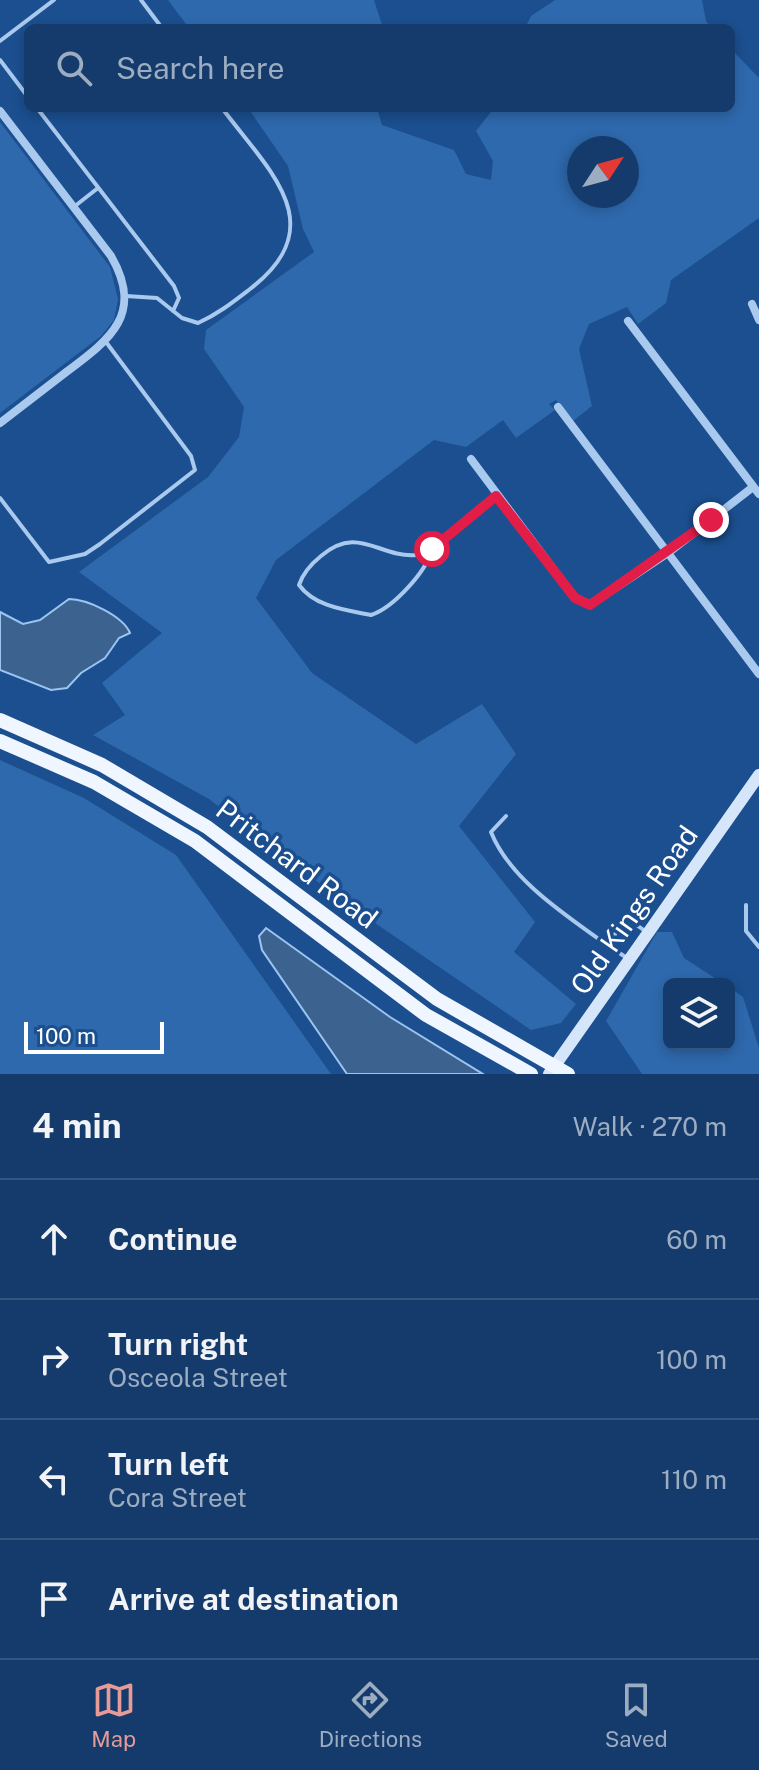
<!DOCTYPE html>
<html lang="en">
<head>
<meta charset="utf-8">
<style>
  body { margin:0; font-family:"Public Sans",sans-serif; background:#214673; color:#f1f3f6 }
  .controls { position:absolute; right:24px; bottom:24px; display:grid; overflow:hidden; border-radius:12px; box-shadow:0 4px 12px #0003 }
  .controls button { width:72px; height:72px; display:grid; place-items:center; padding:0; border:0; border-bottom:2px solid #33557e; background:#143b6b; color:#f1f3f6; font:40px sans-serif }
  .compass { position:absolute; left:567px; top:136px; width:72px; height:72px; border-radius:50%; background:#143b6b; box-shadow:0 4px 12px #0003; rotate:54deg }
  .scale { position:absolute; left:24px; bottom:20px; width:140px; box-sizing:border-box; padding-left:8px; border:4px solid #fff; border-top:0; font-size:22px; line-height:28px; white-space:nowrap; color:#fff; -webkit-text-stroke:6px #1b4f8f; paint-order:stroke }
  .stop { position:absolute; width:24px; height:24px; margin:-18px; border:6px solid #e11d48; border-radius:50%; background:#fff }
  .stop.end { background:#e11d48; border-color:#fff; box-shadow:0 2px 8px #0008 }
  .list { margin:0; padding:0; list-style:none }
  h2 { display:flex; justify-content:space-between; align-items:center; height:104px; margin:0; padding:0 32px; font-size:34px }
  h2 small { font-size:26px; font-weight:400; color:#9dadc1 }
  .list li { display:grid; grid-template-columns:52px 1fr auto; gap:24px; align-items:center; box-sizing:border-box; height:120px; padding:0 32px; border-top:2px solid #33557e }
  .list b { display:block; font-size:30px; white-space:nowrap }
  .list p { margin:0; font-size:26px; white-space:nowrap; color:#9dadc1 }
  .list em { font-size:26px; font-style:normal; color:#9dadc1 }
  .icon { flex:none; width:44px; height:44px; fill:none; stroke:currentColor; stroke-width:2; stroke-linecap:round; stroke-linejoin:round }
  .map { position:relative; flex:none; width:759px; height:1074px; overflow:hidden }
  .search { position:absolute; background:#143b6b; box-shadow:0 4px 12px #0003; left:24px; right:24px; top:24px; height:88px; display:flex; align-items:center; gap:20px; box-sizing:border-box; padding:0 28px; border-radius:12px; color:#9dadc1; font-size:30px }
  .sheet { height:584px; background:#143b6b }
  nav { display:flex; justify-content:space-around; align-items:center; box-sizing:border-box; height:112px; border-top:2px solid #33557e; background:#143b6b; font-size:22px; color:#9dadc1 }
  nav a { display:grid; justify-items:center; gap:4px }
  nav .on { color:#e69b98 }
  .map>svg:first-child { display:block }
</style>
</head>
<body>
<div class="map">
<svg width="759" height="1074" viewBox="0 0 759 1074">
  <rect width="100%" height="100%" fill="#1b4f8f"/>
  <path fill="#2e69ad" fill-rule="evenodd" d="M168,0H374L383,28H189Z
    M555,0H702L706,21L712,28H525L531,16Z
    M731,49L759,78V218L671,280L666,303L638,324L627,307L589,324L579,349L592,406L573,421L556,400L549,404L555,410L516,438L503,420L466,447L434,440L276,560L256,598L312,673L416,744L482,704L516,754L459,826L535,922L514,952L576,1004L561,1023L531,1030L340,899L209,799L93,735L125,715L102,683L162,633L79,572L208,477L239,437L244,407L204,349L206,330L314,252L303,229L288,166L248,108H377L382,125L454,150L466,174L491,180L493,161L476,131L494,108H731ZM579,148H627V196H579Z
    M0,122L110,267L118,299L114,320L101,336L0,413Z
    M0,760L84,798L176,855L331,1074H0Z
    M657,932H672L684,958L724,984H669V1044H729V987L743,997L759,1048V1074H642L606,1021Z"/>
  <path fill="#3c6290" stroke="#9cc4f0" stroke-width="2" d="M69,599C87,599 123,616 130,633L119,638L105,658L81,673L67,688L51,690L0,670V612L23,624L40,620Z
    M266,928L390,1017L483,1074H347L262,950L259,936Z"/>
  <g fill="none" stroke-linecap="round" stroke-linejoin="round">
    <path stroke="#a9c9ee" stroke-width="4" d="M141,0L162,28
      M0,41L54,0
      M0,60L28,97
      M37,108L174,286L179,298L173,311
      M75,206L98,188
      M126,296L157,298L182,318L198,323C218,314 233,302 250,289C334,225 268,170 222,108
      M0,498L49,562L85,554L100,544L195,470L191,456L106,342
      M432,549C427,571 393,608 371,615C346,610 315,607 299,585C303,573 311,564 321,556C358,524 379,558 416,555C436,554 478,509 496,496
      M506,816L491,832C510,880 567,916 607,945
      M746,905V931L759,947
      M627,958L607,945L627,918L645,931"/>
    <path stroke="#a9c9ee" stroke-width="8" d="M0,111L111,256C145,315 109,340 65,373C43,390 22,406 0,423
      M752,304L759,320
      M628,321L759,494
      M558,407L759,674
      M471,459L575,598L590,605L668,553L753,487"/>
    <path stroke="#d6e6fa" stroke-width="12" d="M549,1074L759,775"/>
    <path stroke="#f0f6ff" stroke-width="14" d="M0,720L102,765L207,827L437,999L568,1074
      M0,741L94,782L195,841L426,1015L531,1074"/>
  </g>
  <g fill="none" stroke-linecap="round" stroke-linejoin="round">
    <path stroke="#e11d48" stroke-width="10" d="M432,549L496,496L575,598L590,605L711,520"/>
  </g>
  <g text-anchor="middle" stroke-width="7" stroke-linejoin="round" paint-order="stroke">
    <g font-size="28" fill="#fff" stroke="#1b4f8f">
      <text transform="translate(297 864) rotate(37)" y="10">Pritchard Road</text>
      <text transform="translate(634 910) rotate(-55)" y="10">Old Kings Road</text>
    </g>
  </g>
</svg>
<div class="controls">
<button><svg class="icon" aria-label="layers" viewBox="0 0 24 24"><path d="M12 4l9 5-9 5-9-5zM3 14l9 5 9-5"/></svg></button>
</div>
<svg class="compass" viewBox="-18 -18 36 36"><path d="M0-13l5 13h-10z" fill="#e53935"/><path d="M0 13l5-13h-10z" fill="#9dadc1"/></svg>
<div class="scale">100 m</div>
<div class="stop" style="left:432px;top:549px"></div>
<div class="stop end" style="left:711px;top:520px"></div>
<div class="search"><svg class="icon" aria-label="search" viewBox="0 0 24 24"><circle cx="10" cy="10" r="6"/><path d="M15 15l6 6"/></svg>Search here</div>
</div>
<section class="sheet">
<h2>4 min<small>Walk · 270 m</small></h2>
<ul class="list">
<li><svg class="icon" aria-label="ahead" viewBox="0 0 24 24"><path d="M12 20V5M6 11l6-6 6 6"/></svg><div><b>Continue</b></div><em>60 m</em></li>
<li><svg class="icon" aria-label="right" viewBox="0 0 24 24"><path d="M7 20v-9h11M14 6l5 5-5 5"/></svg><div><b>Turn right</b><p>Osceola Street</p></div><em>100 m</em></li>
<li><svg class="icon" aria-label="left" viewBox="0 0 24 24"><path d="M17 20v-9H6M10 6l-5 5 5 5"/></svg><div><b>Turn left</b><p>Cora Street</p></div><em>110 m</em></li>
<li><svg class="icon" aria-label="arrive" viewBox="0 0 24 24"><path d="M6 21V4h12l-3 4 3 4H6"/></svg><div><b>Arrive at destination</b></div></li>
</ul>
</section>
<nav>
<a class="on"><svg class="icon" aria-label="map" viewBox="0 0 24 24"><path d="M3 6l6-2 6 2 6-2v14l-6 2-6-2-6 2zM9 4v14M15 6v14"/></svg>Map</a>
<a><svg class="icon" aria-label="directions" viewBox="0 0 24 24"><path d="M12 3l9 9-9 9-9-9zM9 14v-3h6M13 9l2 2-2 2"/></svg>Directions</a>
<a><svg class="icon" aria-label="saved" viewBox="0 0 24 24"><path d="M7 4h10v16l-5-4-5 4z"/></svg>Saved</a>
</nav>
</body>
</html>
